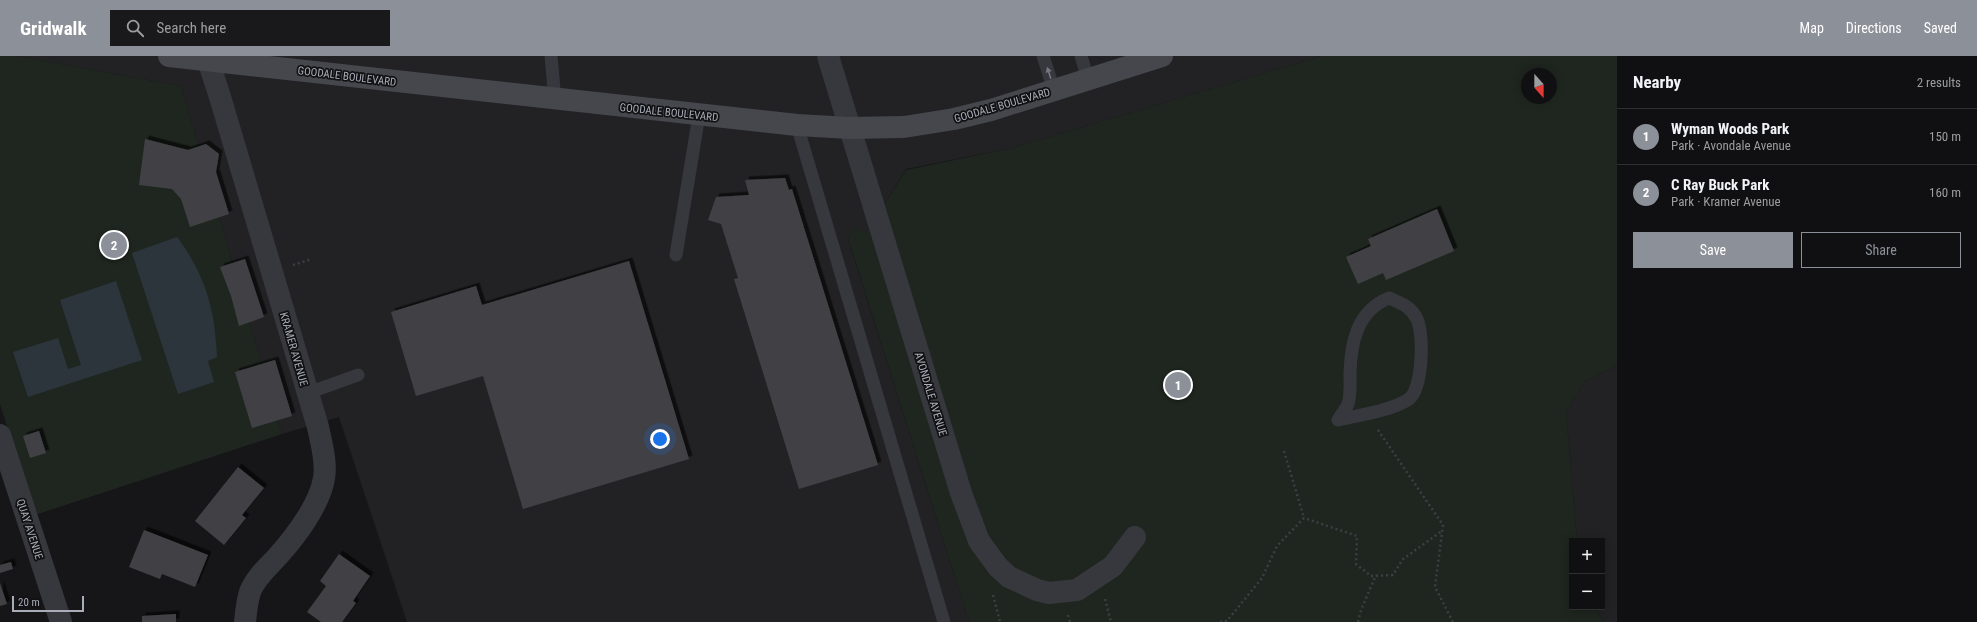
<!DOCTYPE html>
<html lang="en">
<head>
<meta charset="utf-8">
<style>
  body { margin:0; font-family:"Roboto Condensed",sans-serif; background:#19191b; color:#f1f3f6 }
  .controls { position:absolute; right:12px; bottom:12px; display:grid; overflow:hidden; border-radius:0px; box-shadow:0 2px 10px #0003 }
  .controls button { width:36px; height:36px; display:grid; place-items:center; padding:0; border:0; border-bottom:1px solid #303032; background:#101012; color:#f1f3f6; font:20px sans-serif }
  .compass { position:absolute; left:1521px; top:12px; width:36px; height:36px; border-radius:50%; background:#101012; box-shadow:0 2px 10px #0003; rotate:159deg }
  .scale { position:absolute; left:12px; bottom:10px; width:72px; box-sizing:border-box; padding-left:4px; border:2px solid #a8adb8; border-top:0; font-size:11px; line-height:14px; white-space:nowrap; color:#a8adb8; -webkit-text-stroke:3px #111113; paint-order:stroke }
  .you { position:absolute; left:660px; top:383px; width:14px; height:14px; margin:-10px; border:3px solid #fff; border-radius:50%; background:#1a73e8; box-shadow:0 0 0 6px #1a73e833 }
  .badge { display:grid; place-items:center; width:26px; height:26px; border-radius:50%; background:#8c9099; color:#fff; font-size:13px; font-weight:700 }
  .pin { position:absolute; translate:-50% -50%; border:2px solid #fff; box-shadow:0 1px 4px #0006 }
  .list { margin:0; padding:0; list-style:none }
  h2 { display:flex; justify-content:space-between; align-items:center; height:52px; margin:0; padding:0 16px; font-size:17px }
  h2 small { font-size:13px; font-weight:400; color:#9c9d9f }
  .list li { display:grid; grid-template-columns:26px 1fr auto; gap:12px; align-items:center; box-sizing:border-box; height:56px; padding:0 16px; border-top:1px solid #303032 }
  .list b { display:block; font-size:15px; white-space:nowrap }
  .list p { margin:0; font-size:13px; white-space:nowrap; color:#9c9d9f }
  .list em { font-size:13px; font-style:normal; color:#9c9d9f }
  .actions { display:flex; gap:8px; padding:12px 16px }
  .actions a { flex:1; padding:9px 0; border:1px solid #8c9099; border-radius:0px; text-align:center; font-size:14px; color:#8c9099 }
  .actions .main { background:#8c9099; color:#fff }
  .icon { flex:none; width:22px; height:22px; fill:none; stroke:currentColor; stroke-width:2; stroke-linecap:round; stroke-linejoin:round }
  .map { position:relative; flex:none; width:1617px; height:566px; overflow:hidden }
  header { display:flex; align-items:center; gap:24px; box-sizing:border-box; height:56px; padding:0 20px; background:#8c9099; color:#fff }
  header strong { font-size:19px }
  nav { display:flex; gap:22px; margin-inline-start:auto; font-size:14px }
  .search { width:280px; height:36px; background:#19191b; display:flex; align-items:center; gap:10px; box-sizing:border-box; padding:0 14px; border-radius:0px; color:#9c9d9f; font-size:15px }
  main { display:flex }
  aside { flex:1; background:#101012 }
  .map>svg:first-child { display:block }
</style>
</head>
<body>
<header>
<strong>Gridwalk</strong>
<div class="search"><svg class="icon" aria-label="search" viewBox="0 0 24 24"><circle cx="10" cy="10" r="6"/><path d="M15 15l6 6"/></svg>Search here</div>
<nav><a>Map</a><a>Directions</a><a>Saved</a></nav>
</header>
<main>
<div class="map">
<svg width="1617" height="566" viewBox="0 0 1617 566">
  <defs>
    <filter id="shadow"><feDropShadow dx="3.5" dy="-3.5" stdDeviation="0" flood-color="#0009"/></filter>
  </defs>
  <rect width="100%" height="100%" fill="#161618"/>
  <path fill="#222225" d="M17,0H1322L1012,92L906,113L866,178L854,171L848,183L969,566H407L339,361L282,378L181,30Z
    M1617,309V566H1604L1594,551H1602V485H1577L1566,356L1584,326Z"/>
  <path fill="#1e261f" fill-rule="evenodd" d="M0,0H17L181,30L282,378L35,459L0,348Z
    M1322,0H1617V309L1584,326L1566,356L1577,485H1572V551H1594L1604,566H969L848,182L854,171L866,177L906,114L1012,92ZM1527,18H1551V42H1527Z"/>
  <path fill="#2c353c" d="M177,181C206,220 215,254 217,301L208,305L214,326L178,338L132,197Z
    M116,225L142,304L28,341L13,296L58,282L68,313L81,309L60,244Z"/>
  <path fill="#404145" filter="url(#shadow)" d="M145,83L188,94L206,88L219,98L216,116L229,158L190,171L181,143L172,133L139,129Z
    M785,122L789,134L792,133L878,409L799,433L734,223L738,222L721,168L708,164L716,141L749,139L745,124Z
    M1437,153L1454,195L1386,224L1383,217L1358,228L1346,201L1371,190L1368,183Z
    M245,203L264,261L239,270L231,240L220,211Z
    M629,205L689,403L523,453L483,320L416,340L391,256L476,230L482,249Z
    M275,304L292,360L252,372L235,316Z
    M39,375L46,397L30,402L23,380Z
    M238,411L264,432L242,459L246,462L224,489L195,465Z
    M144,474L208,499L195,531L162,518L160,523L129,511Z
    M339,498L370,520L353,545L356,547L342,566H321L307,556L326,530L320,525Z
    M11,506L13,513L0,517V509Z
    M0,527L7,548L0,550Z
    M176,558V566H142V560Z"/>
  <g fill="none" stroke-linecap="round" stroke-linejoin="round">
    <path stroke="#3d3f44" stroke-width="2.5" stroke-dasharray="2 3" stroke-linecap="butt" d="M293,209L312,203
      M1378,374L1443,469L1435,531L1453,566
      M1284,395L1304,462
      M993,539L1000,566
      M1105,543L1111,566
      M1068,559L1070,566
      M1220,566L1227,565L1262,522L1277,490L1304,462L1357,480L1356,508L1371,520L1393,519L1403,503L1442,475
      M1358,566L1361,554L1376,519"/>
    <path stroke="#37383d" stroke-width="13" d="M551,0L555,44
      M1043,0L1054,34
      M1081,0L1088,23
      M797,69L944,566
      M676,199L699,59
      M1389,242C1400,247 1411,250 1417,263C1424,278 1423,332 1409,343C1391,355 1359,359 1338,364C1341,359 1346,353 1348,348C1351,339 1350,326 1350,317C1351,286 1357,255 1389,242Z
      M308,337L358,319"/>
    <path stroke="#37383d" stroke-width="22" d="M828,0L961,437L979,485L998,511L1009,521L1037,534L1049,537L1077,534L1113,510L1135,481
      M208,4L220,41L318,371C321,386 327,406 324,422C320,448 296,480 278,500C269,510 255,522 250,536C247,545 246,556 245,566
      M0,379L61,566"/>
    <path stroke="#45474d" stroke-width="22" d="M169,0L797,69L850,72L904,71L954,63L991,54L1162,0"/>
  </g>
  <defs><path id="oneway-solid" d="M-6-.8H1V-3.2L6.5 0L1 3.2V.8H-6Z"/></defs>
  <use fill="#757881" href="#oneway-solid" transform="translate(1049 17) rotate(-108)"/>
  <g text-anchor="middle" stroke-width="3.5" stroke-linejoin="round" paint-order="stroke">
    <g font-size="11" fill="#a8adb8" stroke="#111113">
      <text transform="translate(347 20) rotate(7)" y="4">GOODALE BOULEVARD</text>
      <text transform="translate(1002 49) rotate(-16)" y="4">GOODALE BOULEVARD</text>
      <text transform="translate(669 56) rotate(6)" y="4">GOODALE BOULEVARD</text>
      <text transform="translate(294 293) rotate(74)" y="4">KRAMER AVENUE</text>
      <text transform="translate(931 338) rotate(73)" y="4">AVONDALE AVENUE</text>
      <text transform="translate(30 473) rotate(72)" y="4">QUAY AVENUE</text>
    </g>
  </g>
</svg>
<div class="controls">
<button>+</button>
<button>−</button>
</div>
<svg class="compass" viewBox="-18 -18 36 36"><path d="M0-13l5 13h-10z" fill="#e53935"/><path d="M0 13l5-13h-10z" fill="#9c9d9f"/></svg>
<div class="scale">20 m</div>
<div class="you"></div>
<div class="pin badge" style="left:1178px;top:329px">1</div>
<div class="pin badge" style="left:114px;top:189px">2</div>
</div>
<aside>
<h2>Nearby<small>2 results</small></h2>
<ul class="list">
<li><span class="badge">1</span><div><b>Wyman Woods Park</b><p>Park · Avondale Avenue</p></div><em>150 m</em></li>
<li><span class="badge">2</span><div><b>C Ray Buck Park</b><p>Park · Kramer Avenue</p></div><em>160 m</em></li>
</ul>
<div class="actions"><a class="main">Save</a><a>Share</a></div>
</aside>
</main>
</body>
</html>
